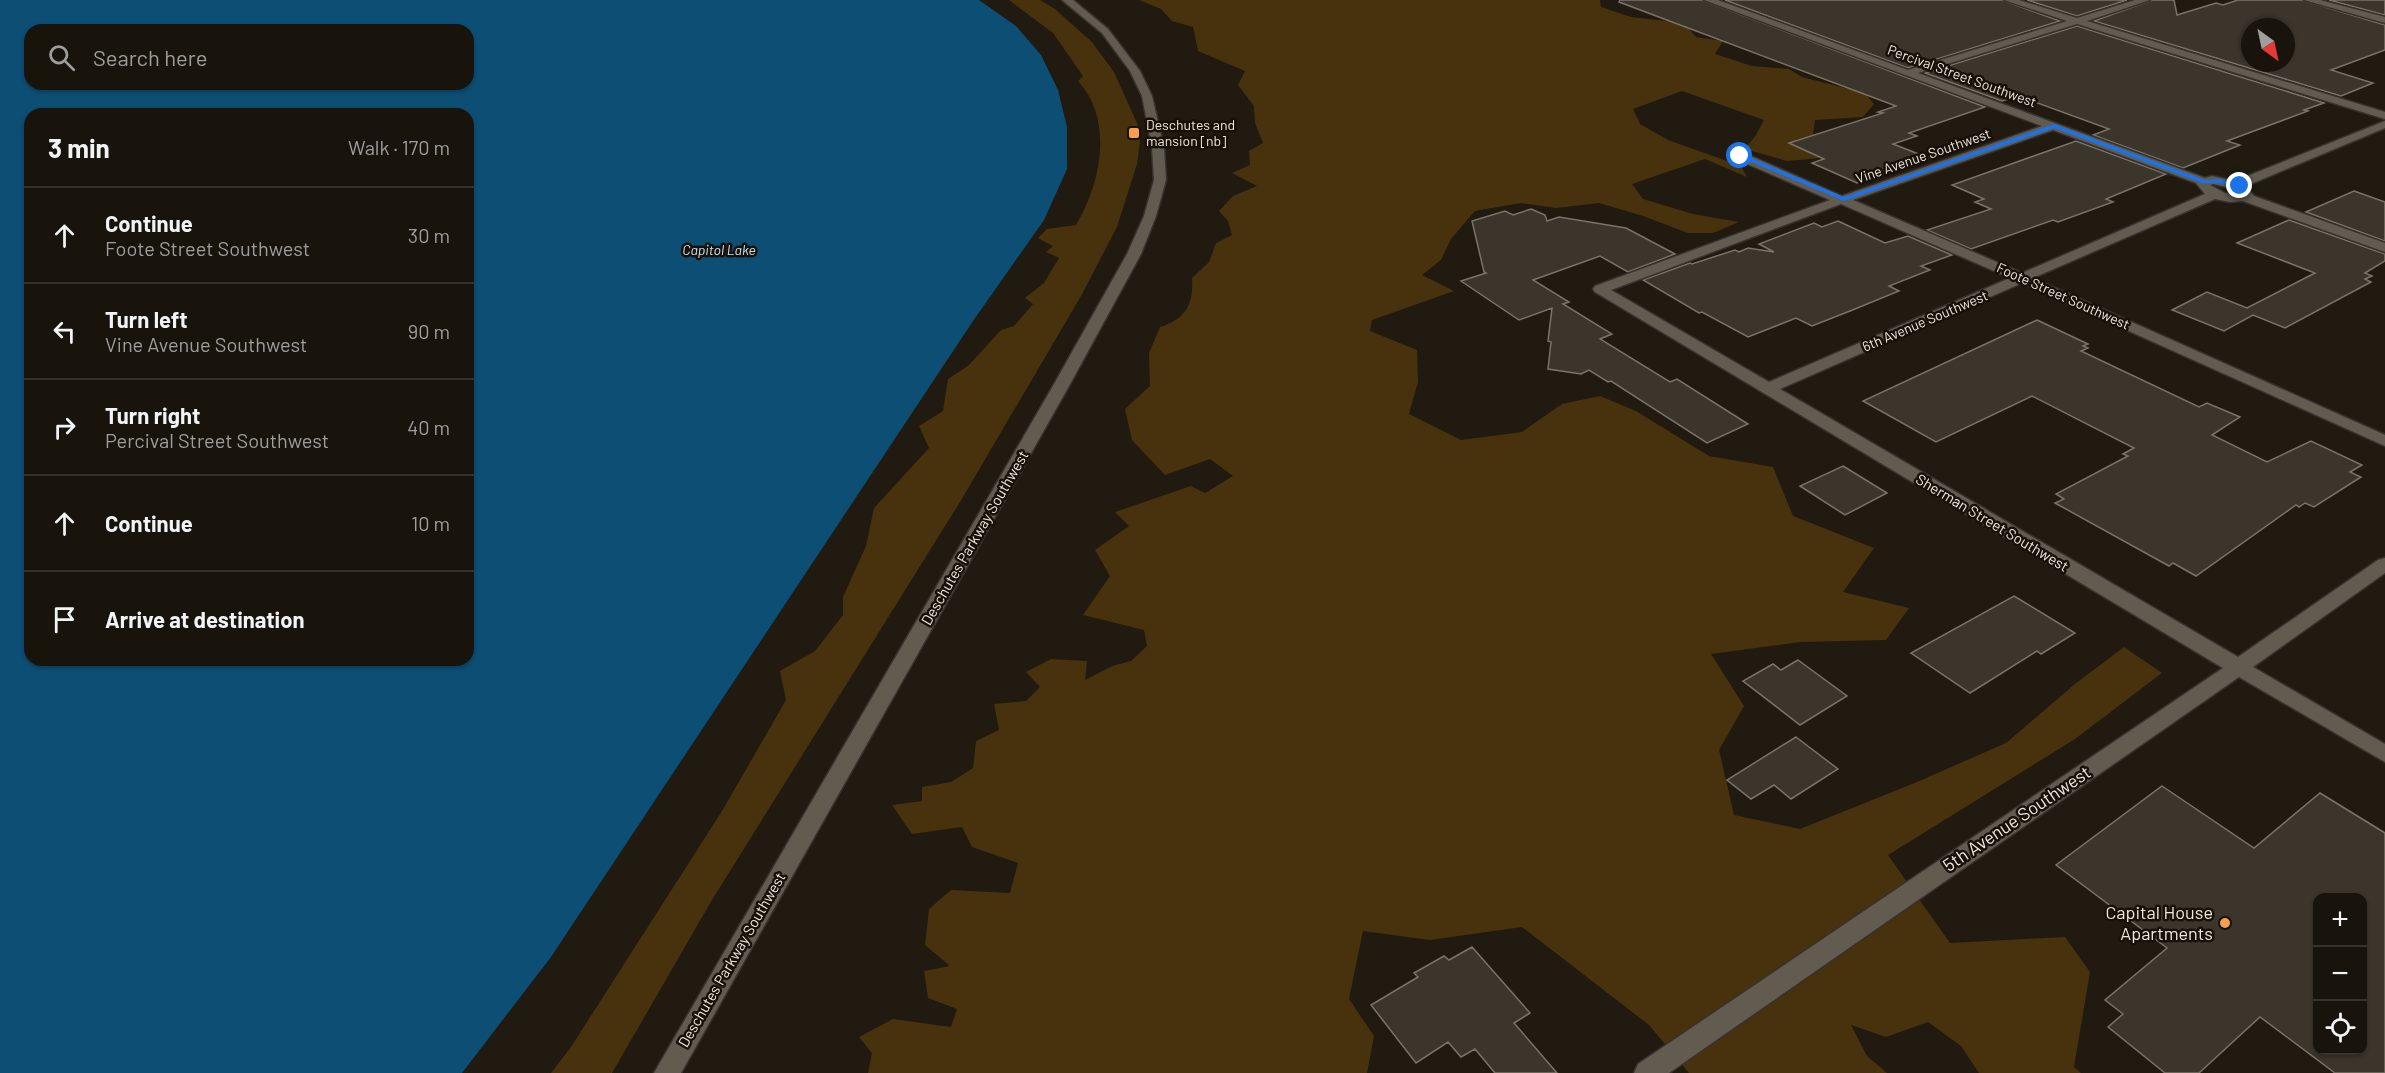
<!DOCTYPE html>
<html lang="en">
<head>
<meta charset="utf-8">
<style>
  body { margin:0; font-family:Barlow,sans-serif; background:#211d15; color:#f1f3f6 }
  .controls { position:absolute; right:18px; bottom:18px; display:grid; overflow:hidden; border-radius:12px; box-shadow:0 2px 4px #0004 }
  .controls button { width:54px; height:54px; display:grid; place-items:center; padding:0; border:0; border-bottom:2px solid #36332d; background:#18140c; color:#f1f3f6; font:30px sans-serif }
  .compass { position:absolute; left:2241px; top:18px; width:54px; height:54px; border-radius:50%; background:#18140c; box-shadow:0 2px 4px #0004; rotate:147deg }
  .stop { position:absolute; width:18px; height:18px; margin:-14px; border:4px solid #1a73e8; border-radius:50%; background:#fff }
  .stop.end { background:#1a73e8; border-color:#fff; box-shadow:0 2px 6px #0008 }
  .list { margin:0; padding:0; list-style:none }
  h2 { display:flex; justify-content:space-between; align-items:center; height:78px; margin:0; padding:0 24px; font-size:26px }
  h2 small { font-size:20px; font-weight:400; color:#9f9e9d }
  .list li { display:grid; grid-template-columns:39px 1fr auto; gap:18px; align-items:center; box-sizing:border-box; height:96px; padding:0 24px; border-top:2px solid #36332d }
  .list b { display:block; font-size:22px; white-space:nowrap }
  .list p { margin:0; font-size:20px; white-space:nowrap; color:#9f9e9d }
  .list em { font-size:20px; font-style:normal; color:#9f9e9d }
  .icon { flex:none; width:33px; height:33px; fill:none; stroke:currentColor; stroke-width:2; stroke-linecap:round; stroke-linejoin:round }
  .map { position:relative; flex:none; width:2385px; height:1073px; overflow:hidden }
  .search { position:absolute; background:#18140c; box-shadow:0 2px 4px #0004; left:24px; top:24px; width:450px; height:66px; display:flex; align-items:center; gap:15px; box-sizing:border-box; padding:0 21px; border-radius:18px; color:#9f9e9d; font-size:22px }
  .panel { position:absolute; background:#18140c; box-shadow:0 2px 4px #0004; left:24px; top:108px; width:450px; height:558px; border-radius:18px }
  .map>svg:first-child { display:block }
</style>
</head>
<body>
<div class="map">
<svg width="2385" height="1073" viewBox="0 0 2385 1073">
  <rect width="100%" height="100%" fill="#201a10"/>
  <path fill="#47320d" d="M1009,0H1040L1055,9L1092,42L1114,72L1141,132L1137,164L1117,227L1081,296L960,502L712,900L612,1073H551L571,1047L722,811L786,700L780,671L815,651L843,615V597L866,546L874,508L929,448L919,426L943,411L948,379L969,365L1001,330L1014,326L1033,304L1025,298L1044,283L1059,258L1046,252L1053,246L1038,238L1047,229L1076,225C1101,183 1114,120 1078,81L1083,76L1053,33Z
    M1139,0H1600L1601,7L1631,17L1684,23L1696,37L1723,41L1715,54L1752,66L1789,69L1802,77L1865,93L1874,104L1863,117L1815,120L1813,134L1842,156L1787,161L1745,149L1756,135L1764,120L1682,91L1633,109L1640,124L1668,140L1741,166L1747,177L1705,159L1632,184L1643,199L1693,214L1739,222L1713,233H1688L1643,216L1599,203L1556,208L1521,203L1475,211L1451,239L1441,260L1422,275L1454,291L1372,320L1370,331L1417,350L1418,382L1409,414L1461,440L1522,432L1562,404L1600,396L1636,411L1709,456L1773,467L1793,516L1874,548L1843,592L1909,608L1886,640L1801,642L1711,654L1744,706L1719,750L1734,815L1800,829L1917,782L2006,743L2075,684L2124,647L2162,673L2075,739L1888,855L1950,943L2065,937L2090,972L2074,1067L2081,1073H1979L1961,1046L1928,1022L1886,1037L1851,1025L1867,1056L1887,1073H1689L1649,1025L1522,927L1430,940L1363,931L1349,999L1374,1036L1367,1073H868L872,1053L859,1037L893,1019L951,1027L957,1009L928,998L924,971L950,966L925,945L929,909L951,890L1010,893L1018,863L972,847L962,827L912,834L892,805L922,801V787L951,782L973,768L976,741L999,730L994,704L1026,701L1040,687L1026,672L1051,659L1087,661L1085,680L1112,666L1131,661L1147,646L1144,630L1083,615L1110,576L1095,550L1129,526L1115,512L1191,486L1205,493L1233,476L1210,459L1165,475L1132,440L1125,409L1150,386L1149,353L1160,327C1185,319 1194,305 1192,278L1209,262L1216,243L1232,235L1228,221L1219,211L1233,196L1257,186L1232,173L1250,165L1249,151L1263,143L1255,123L1254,106L1238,85L1245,71L1198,51L1193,27L1172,21L1161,9Z"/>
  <path fill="#0d4e75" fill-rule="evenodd" d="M0,0H979L1016,26L1041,55L1058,90L1067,127V169L1044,220L973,321L551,957L462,1073H0ZM30,30H468V84H30ZM30,114H468V660H30Z"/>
  <path fill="#3b352b" stroke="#7b7368" stroke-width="1.5" fill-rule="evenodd" d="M1620,0H1702L1985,107L1909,133L1917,136L1893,144L1929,158L1857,183L1812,163L1824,159L1789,143L1883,113L1878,112L1896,106L1619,2Z
    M1725,0H2002L2060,21L1908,68Z
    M2027,0H2127L2077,16Z
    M2152,0H2174L2177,15L2216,3L2223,5L2238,0H2302L2385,25V50L2331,70L2373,83L2341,96L2094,21ZM2250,27H2286V63H2250Z
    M2329,0H2385V15Z
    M2077,26L2324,103L2304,110L2308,111L2227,141L2240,145L2183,168L2093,135L2109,129L2018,96L2002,101L1925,73Z
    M2076,141L2166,174L2106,199L2113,202L2058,222L2053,220L1971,249L1927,230L1991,209L1975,202L1984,199L1952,185Z
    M2354,191L2385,202V241L2306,212Z
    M1531,209L1545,215L1547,221L1559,217L1626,228L1675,254L1628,272L1600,256L1533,280L1569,302L1563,304L1612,334L1600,339L1670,382L1677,379L1748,424L1707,443L1611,381L1608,382L1589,370L1581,374L1548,369L1551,342L1548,341L1552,308L1519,320L1461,281L1486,273L1484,272L1472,221L1505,211L1513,215Z
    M2289,220L2385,254V261L2365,273L2372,276L2365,279L2371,282L2285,328L2253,315L2224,331L2172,310L2207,292L2247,308L2315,273L2237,243Z
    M1838,221L1885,243L1908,236L1952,255L1921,266L1930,270L1889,286L1899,291L1850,311L1812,326L1796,318L1748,337L1702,312L1699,313L1643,280L1690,263L1692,264L1735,250L1739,252L1748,248L1774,252L1759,244L1814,223L1822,227Z
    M2037,320L2088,344L2083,346L2088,348L2081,351L2199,407L2207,403L2240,417L2212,435L2267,462L2311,441L2362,465L2350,472L2361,477L2314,507L2305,503L2299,507L2296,505L2196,576L2173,563L2169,566L2055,503L2064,499L2056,494L2128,456L2123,454L2134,448L2032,396L1936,442L1863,401Z
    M1843,466L1887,493L1845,515L1800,486Z
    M2014,596L2075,633L2041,654L2037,651L1970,693L1911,653Z
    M1798,660L1847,696L1800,725L1743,681L1773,664L1781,670Z
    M1796,737L1838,769L1791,799L1774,785L1751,799L1727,780Z
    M2162,786L2254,848L2320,793L2385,833V1073H2335L2260,1017L2199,1073H2165L2108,1027L2123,1014L2105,1000L2167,948L2056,865ZM2318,897H2362V1050H2318Z
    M1472,947L1530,1013L1514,1023L1557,1073H1495L1475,1049L1461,1057L1448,1042L1416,1063L1371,1005L1418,977L1414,973L1444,956L1449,960Z"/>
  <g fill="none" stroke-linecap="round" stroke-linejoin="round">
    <g stroke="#36322e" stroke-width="3">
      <path id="minor" d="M1062,0H1073L1108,29L1140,71L1152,96L1164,148L1166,180L1156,216L1141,254L1069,386L681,1073H654L1053,386L1127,254L1144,216L1154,180L1152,148L1142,96L1130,71L1102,33Z
        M1704,0H1718L1908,70L2067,21L2004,0H2019L2077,18L2135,0H2150L2087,21L2385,112V119L2077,24L1918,73L2205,178L2212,176L2235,181L2385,121V128L2246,186L2254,196L2385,243V252L2243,201L2230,202L2215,199L2033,278L2385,435V446L2022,283L1780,389L2238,657L2378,560L2385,558V573L2253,667L2385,744V762L2239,677L1669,1073H1634L1638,1064L2223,668L1595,292L1593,289L1595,286L1830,200L1736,159V153H1744L1842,196L2042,126ZM2053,130L2196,183L2205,194L2022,273L1853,200ZM2213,184L2235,189L2240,194L2225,193L2210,185ZM1841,204L2010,278L1769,382L1611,290Z
        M2304,0H2320L2385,17V23Z"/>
    </g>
    <use href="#minor" fill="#625b50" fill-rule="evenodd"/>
  </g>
  <path fill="#1a73e8" d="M2054,124L2205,180L2219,179L2243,186L2240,188L2219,183H2202L2054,128L1844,201L1737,156L1742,154L1844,197Z"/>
  <g fill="#fa9f4f" stroke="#171108" stroke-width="2">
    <rect x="1128" y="127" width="12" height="12" rx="3"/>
    <circle cx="2225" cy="923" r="6"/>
  </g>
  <g text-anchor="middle" stroke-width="5" stroke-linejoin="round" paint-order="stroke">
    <g font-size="14" fill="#ece7e1" stroke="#171108">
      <text transform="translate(1962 76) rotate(20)" y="5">Percival Street Southwest</text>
      <text transform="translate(1923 156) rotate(-19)" y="5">Vine Avenue Southwest</text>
      <text transform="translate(2063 296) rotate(24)" y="5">Foote Street Southwest</text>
      <text transform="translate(1925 321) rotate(-23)" y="5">6th Avenue Southwest</text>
    </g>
    <g font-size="14" fill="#ece7e1" stroke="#171108" text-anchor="start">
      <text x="1146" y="130">Deschutes and<tspan x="1146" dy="16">mansion [nb]</tspan></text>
    </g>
    <g font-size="14" font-style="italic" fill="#c3e2fb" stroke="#171108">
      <text x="719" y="255">Capitol Lake</text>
    </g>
    <g font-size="15" fill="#ece7e1" stroke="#171108">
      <text transform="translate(1992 523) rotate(31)" y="5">Sherman Street Southwest</text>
      <text transform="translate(975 538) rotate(-60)" y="5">Deschutes Parkway Southwest</text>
      <text transform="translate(732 960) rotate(-60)" y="5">Deschutes Parkway Southwest</text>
    </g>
    <g font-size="18" fill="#ece7e1" stroke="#171108">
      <text transform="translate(2017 819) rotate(-34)" y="6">5th Avenue Southwest</text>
    </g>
    <g font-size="18" fill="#ece7e1" stroke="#171108" text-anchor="end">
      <text x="2213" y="919">Capital House<tspan x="2213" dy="21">Apartments</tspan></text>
    </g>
  </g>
</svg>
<div class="controls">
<button>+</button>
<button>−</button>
<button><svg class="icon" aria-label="locate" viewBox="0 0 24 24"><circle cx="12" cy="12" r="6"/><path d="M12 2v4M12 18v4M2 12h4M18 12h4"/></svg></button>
</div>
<svg class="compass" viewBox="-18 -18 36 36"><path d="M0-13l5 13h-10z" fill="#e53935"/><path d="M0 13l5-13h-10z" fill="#9f9e9d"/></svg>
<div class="stop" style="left:1740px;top:156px"></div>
<div class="stop end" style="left:2240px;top:186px"></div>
<div class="search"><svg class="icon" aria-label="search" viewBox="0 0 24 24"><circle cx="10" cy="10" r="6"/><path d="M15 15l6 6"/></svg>Search here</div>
<section class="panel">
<h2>3 min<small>Walk · 170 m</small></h2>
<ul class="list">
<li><svg class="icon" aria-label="ahead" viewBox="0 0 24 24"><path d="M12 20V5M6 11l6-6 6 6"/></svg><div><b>Continue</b><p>Foote Street Southwest</p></div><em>30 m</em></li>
<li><svg class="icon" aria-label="left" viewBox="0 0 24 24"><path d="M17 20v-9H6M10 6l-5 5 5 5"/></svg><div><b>Turn left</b><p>Vine Avenue Southwest</p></div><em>90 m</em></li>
<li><svg class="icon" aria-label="right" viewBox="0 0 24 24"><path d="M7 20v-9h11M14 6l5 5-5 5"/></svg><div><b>Turn right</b><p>Percival Street Southwest</p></div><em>40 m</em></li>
<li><svg class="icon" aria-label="ahead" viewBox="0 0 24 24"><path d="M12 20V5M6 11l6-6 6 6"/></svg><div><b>Continue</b></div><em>10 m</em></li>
<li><svg class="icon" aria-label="arrive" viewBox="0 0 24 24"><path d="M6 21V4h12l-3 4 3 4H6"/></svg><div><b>Arrive at destination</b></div></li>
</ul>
</section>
</div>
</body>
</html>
